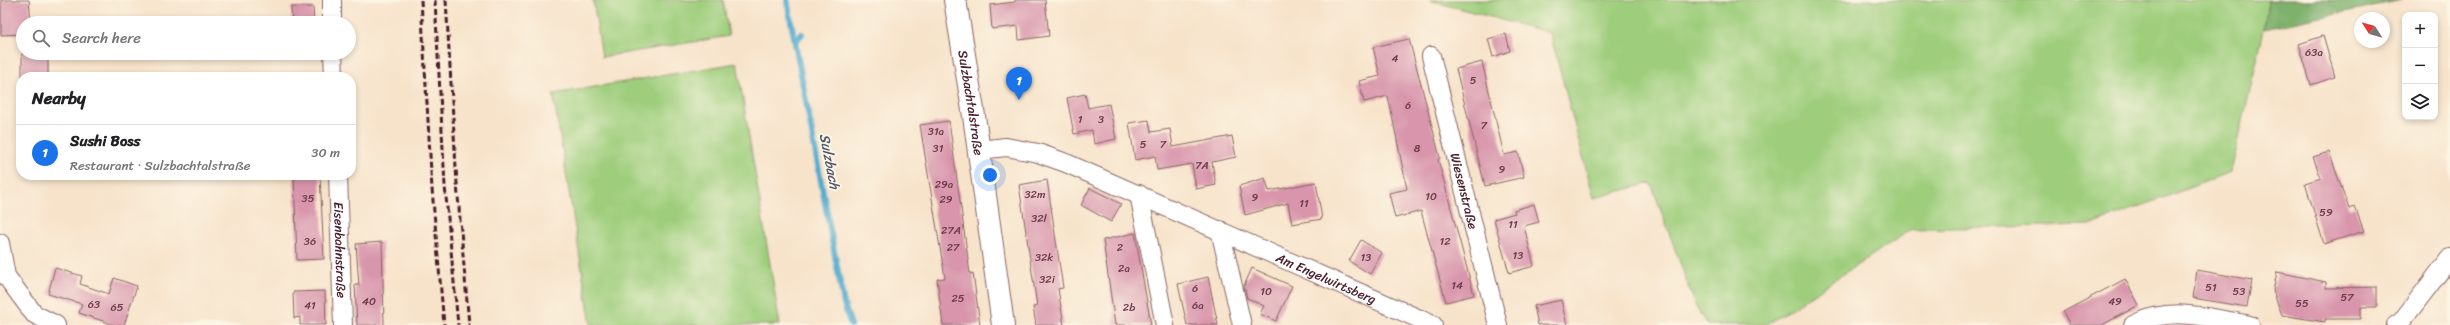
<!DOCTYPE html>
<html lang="en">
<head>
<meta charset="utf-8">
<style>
  body { margin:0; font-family:Sriracha,sans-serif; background:#f2f2f2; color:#202124 }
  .controls { position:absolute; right:12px; top:12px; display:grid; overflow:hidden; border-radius:8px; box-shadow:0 2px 6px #0003 }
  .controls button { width:36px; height:36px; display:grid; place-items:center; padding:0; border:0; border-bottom:1px solid #e0e0e0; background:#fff; color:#202124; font:20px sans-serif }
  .compass { position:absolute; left:2354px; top:12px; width:36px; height:36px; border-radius:50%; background:#fff; box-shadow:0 2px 6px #0003; rotate:306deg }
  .you { position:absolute; left:990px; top:175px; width:14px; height:14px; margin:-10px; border:3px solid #fff; border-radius:50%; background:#1a73e8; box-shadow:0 0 0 6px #1a73e833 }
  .badge { display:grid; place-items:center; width:26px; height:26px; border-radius:50%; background:#1a73e8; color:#fff; font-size:13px; font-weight:700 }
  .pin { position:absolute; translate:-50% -33px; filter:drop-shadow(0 1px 2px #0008) }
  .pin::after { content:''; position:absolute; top:21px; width:14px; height:12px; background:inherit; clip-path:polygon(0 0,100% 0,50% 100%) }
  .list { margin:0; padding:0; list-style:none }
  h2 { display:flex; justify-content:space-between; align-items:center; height:52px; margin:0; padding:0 16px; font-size:17px }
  h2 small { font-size:13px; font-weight:400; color:#757577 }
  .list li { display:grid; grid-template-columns:26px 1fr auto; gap:12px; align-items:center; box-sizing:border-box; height:56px; padding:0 16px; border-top:1px solid #e0e0e0 }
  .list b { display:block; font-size:15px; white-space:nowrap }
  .list p { margin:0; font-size:13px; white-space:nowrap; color:#757577 }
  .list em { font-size:13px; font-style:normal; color:#757577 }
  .icon { flex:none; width:22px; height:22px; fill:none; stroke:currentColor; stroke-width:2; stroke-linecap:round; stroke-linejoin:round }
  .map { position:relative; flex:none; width:2450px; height:325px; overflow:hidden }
  .search { position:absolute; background:#fff; box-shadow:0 2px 6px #0003; left:16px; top:16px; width:340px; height:44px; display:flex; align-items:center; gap:10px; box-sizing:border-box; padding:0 14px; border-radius:22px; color:#757577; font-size:15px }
  .panel { position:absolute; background:#fff; box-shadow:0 2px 6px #0003; left:16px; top:72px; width:340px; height:108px; border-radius:16px }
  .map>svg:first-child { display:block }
</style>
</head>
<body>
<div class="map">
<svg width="2450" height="325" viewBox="0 0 2450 325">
  <rect width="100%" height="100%" fill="#fcf5e5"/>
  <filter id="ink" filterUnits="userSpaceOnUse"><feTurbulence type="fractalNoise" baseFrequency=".025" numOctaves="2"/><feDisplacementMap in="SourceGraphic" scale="8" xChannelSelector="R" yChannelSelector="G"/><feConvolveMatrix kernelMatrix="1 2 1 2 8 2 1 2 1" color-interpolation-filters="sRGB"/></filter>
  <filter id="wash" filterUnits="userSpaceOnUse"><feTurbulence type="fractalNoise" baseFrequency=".012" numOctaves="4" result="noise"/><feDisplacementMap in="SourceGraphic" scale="16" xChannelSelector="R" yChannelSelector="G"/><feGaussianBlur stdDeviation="0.9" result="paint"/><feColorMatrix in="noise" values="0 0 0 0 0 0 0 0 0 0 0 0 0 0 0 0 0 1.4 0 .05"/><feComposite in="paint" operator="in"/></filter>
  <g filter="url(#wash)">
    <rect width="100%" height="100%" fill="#f7e3ca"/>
    <path fill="#9ece7c" stroke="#747654" d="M593,0H723L729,36L602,57Z
      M1428,0H2268L2264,29L2231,172L2091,225L1912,229L1766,325H1707L1696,307L1651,183L1594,198L1550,33Z
      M737,63L780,325H591L553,94Z"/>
    <path fill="#7eb16c" stroke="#64684c" d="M2268,0H2402L2264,29Z"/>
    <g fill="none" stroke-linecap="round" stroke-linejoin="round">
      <path stroke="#53acd0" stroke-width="6" d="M787,0L844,304L851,325
        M795,42L802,34"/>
    </g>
    <g id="blocks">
      <path fill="#d895ac" d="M1,0H29L31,23H23V34L1,35Z
        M1015,0H1045L1049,36L1019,40L1018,26L992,29L990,5L1015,2Z
        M291,7H313L314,23H292Z
        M1506,34L1510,51L1493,57L1488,39Z
        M2323,36L2335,77L2311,85L2299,44Z
        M1409,39L1433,130L1440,158L1438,159L1474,295L1446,302L1421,211L1395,218L1389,193L1407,189L1388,96L1364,102L1359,81L1380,76L1373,47Z
        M22,53H48V77H22Z
        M1482,62L1504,155L1518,152L1524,177L1485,186L1456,69Z
        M1085,94L1088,108L1109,104L1116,139L1094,144L1092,130L1074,134L1067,98Z
        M1149,120L1151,132L1170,129L1173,147L1232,136L1236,157L1212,162L1216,185L1196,189L1192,164L1157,170L1155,156L1135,160L1129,123Z
        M949,121L970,274L973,273L980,325H943L937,279L945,278L920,125Z
        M2329,152L2349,209L2355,207L2364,231L2324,244L2305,183L2321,178L2313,157Z
        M294,175H320L324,259L297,260Z
        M1265,178L1269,191L1316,182L1322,219L1292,224L1288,203L1245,215L1239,186Z
        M1047,180L1063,288L1058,289L1064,325H1036L1033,307L1037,306L1019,185Z
        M1090,188L1121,204L1111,222L1081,205Z
        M1534,204L1539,222L1524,226L1534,266L1509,273L1494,219L1515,213L1514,210Z
        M1135,233L1151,325H1115L1103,240Z
        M1361,240L1382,253L1370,274L1349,261Z
        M382,242L384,325H357L355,285H359L356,244Z
        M55,268L82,276L80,284L109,294L114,278L137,286L124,325H115L79,313L82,304L48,294Z
        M1252,268L1292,286L1276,321L1260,314L1264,306L1247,298L1244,286Z
        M2197,270L2252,280L2247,307L2193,298Z
        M2277,272L2326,282V288L2377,287V307H2361V319H2325V322L2282,315L2273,291Z
        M1208,277L1218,325H1187L1178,284Z
        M2125,279L2139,305L2102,325H2070L2063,312Z
        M325,291L326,325H300V317L294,318L293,292Z
        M1561,300L1567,325H1538L1534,306Z"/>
    </g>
  </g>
  <g filter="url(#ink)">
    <use href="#blocks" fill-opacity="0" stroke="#876463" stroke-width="1"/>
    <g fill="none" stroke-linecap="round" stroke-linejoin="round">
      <g stroke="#876463" stroke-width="20">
        <g id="minor">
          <path d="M332,0V23"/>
          <path d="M333,53L334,77"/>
          <path id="s1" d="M1431,56L1498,325"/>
          <path id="s2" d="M979,150L1006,147L1038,153L1066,163L1433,325"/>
          <path id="s3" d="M338,175L343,325"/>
          <path d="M1139,194L1165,325"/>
          <path d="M1220,230L1242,325"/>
          <path d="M0,243L6,276L34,314L56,325"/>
          <path d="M2133,325C2170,305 2211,318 2250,325"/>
          <path d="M2396,325L2401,322L2450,258"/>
        </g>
      </g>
      <g stroke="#876463" stroke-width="24">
        <g id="secondary">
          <path id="s4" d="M955,0L974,116L1003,325"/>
        </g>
      </g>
      <use href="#minor" stroke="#fff" stroke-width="18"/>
      <use href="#secondary" stroke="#fff" stroke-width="22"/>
      <path stroke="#4a1f2b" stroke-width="3" stroke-dasharray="6 3" stroke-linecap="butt" d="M421,0L432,189L444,325
        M435,0L445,186L458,325
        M446,0L457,184L469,325"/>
    </g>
  </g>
  <g text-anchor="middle" stroke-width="4" stroke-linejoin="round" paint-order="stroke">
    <g font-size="11" fill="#6e3c4b">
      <text x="2314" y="56">63a</text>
      <text x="1395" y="62">4</text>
      <text x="1473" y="84">5</text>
      <text x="1408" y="109">6</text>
      <text x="1080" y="123">1</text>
      <text x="1101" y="123">3</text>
      <text x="1484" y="129">7</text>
      <text x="936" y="135">31a</text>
      <text x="1143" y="148">5</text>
      <text x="1163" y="148">7</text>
      <text x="938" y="152">31</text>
      <text x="1417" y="152">8</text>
      <text x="1202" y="169">7A</text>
      <text x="1502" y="173">9</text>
      <text x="944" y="188">29a</text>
      <text x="1035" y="198">32m</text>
      <text x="1431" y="200">10</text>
      <text x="1255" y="201">9</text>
      <text x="308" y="202">35</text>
      <text x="946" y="203">29</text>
      <text x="1304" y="207">11</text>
      <text x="2326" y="216">59</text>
      <text x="1039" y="222">32l</text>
      <text x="1513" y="228">11</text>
      <text x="951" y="234">27A</text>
      <text x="310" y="245">36</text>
      <text x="1445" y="245">12</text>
      <text x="953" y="251">27</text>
      <text x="1120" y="251">2</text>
      <text x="1518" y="259">13</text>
      <text x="1044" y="261">32k</text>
      <text x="1366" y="261">13</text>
      <text x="1124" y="272">2a</text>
      <text x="1047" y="283">32i</text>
      <text x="1457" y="289">14</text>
      <text x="2211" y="291">51</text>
      <text x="1195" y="292">6</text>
      <text x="1266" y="295">10</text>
      <text x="2239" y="295">53</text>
      <text x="2347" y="301">57</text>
      <text x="958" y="302">25</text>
      <text x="369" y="305">40</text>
      <text x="2115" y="305">49</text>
      <text x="2302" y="307">55</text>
      <text x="94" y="308">63</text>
      <text x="310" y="309">41</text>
      <text x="1198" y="309">6a</text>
      <text x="117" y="311">65</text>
      <text x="1129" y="311">2b</text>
    </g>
    <g font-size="13" fill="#4a1f2b" stroke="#fcf5e5">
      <text dy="5" stroke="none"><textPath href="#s4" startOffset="104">Sulzbachtalstraße</textPath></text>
      <text dy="5" stroke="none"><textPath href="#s1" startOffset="139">Wiesenstraße</textPath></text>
      <text dy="5" stroke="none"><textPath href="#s3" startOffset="75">Eisenbahnstraße</textPath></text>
      <text dy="5" stroke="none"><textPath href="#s2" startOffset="374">Am Engelwirtsberg</textPath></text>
    </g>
    <g font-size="14" font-style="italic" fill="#4e576d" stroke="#fcf5e5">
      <text transform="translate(830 161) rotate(79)" y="5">Sulzbach</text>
    </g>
  </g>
</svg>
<div class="controls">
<button>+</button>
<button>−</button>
<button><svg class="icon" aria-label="layers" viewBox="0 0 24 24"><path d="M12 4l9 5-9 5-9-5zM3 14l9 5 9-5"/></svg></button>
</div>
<svg class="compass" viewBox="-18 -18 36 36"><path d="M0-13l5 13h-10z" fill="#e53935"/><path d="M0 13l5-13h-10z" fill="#757577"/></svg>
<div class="you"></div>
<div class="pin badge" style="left:1019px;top:100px">1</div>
<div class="search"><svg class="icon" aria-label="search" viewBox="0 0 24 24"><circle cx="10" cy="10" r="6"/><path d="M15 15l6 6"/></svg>Search here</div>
<section class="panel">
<h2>Nearby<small></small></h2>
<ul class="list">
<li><span class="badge">1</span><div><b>Sushi Boss</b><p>Restaurant · Sulzbachtalstraße</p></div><em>30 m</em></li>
</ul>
</section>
</div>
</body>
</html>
